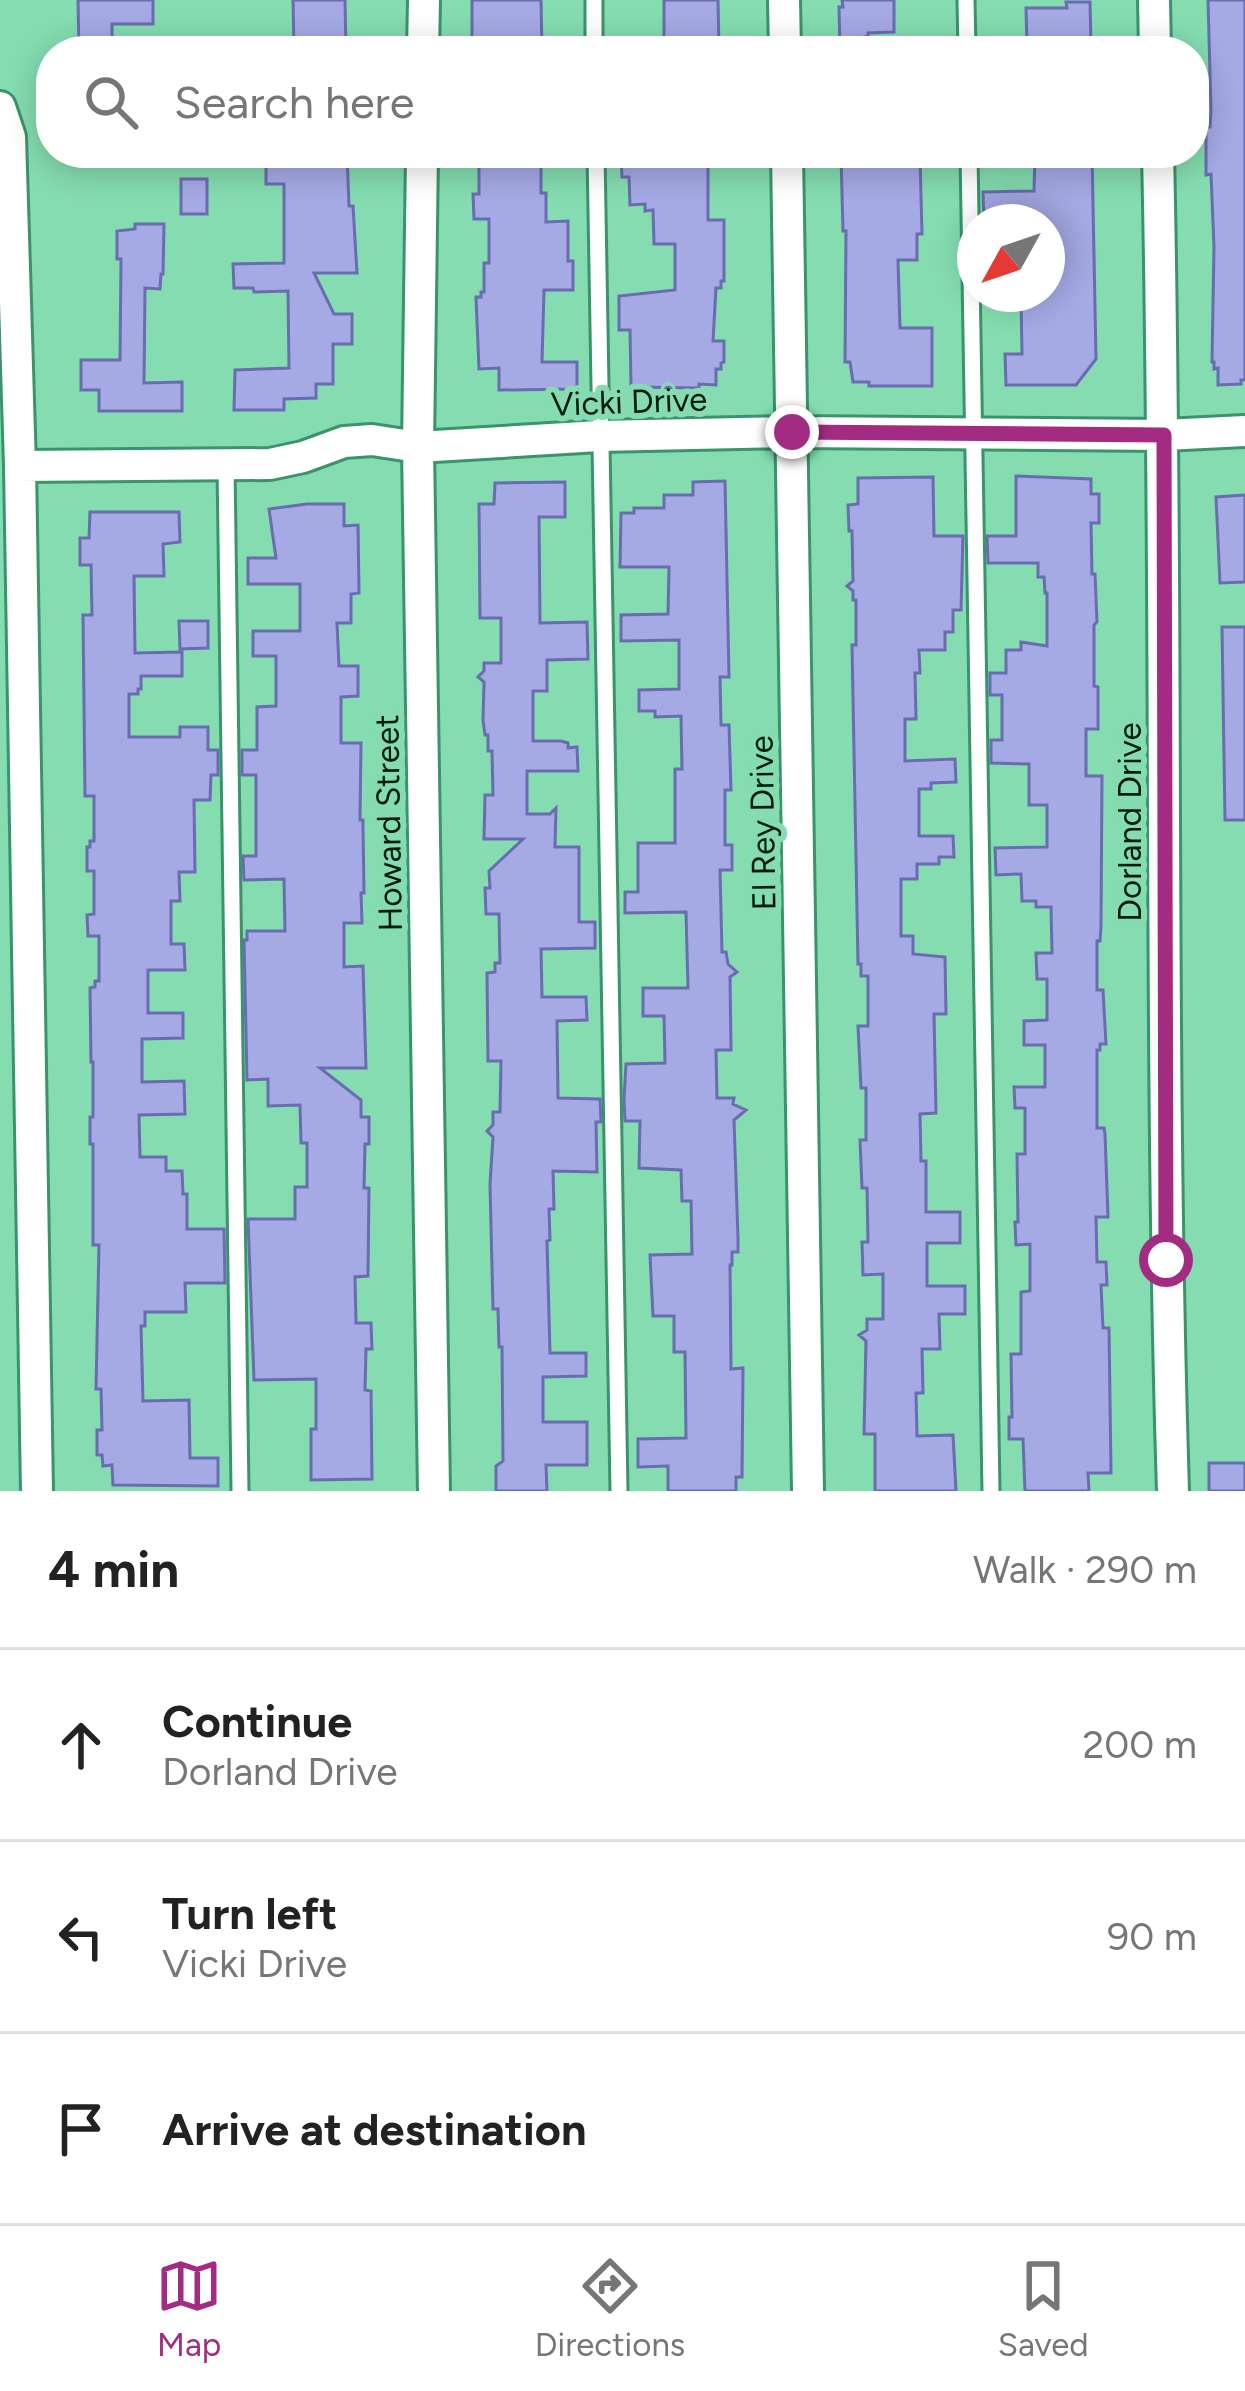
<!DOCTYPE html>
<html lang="en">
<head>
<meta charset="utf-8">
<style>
  body { margin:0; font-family:Figtree,sans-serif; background:#f2f2f2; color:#222 }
  .compass { position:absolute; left:957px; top:204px; width:108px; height:108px; border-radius:50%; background:#fff; box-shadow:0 6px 30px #0003; rotate:230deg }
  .stop { position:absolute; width:36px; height:36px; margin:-27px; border:9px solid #a32b82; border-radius:50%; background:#fff }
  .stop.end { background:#a32b82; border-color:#fff; box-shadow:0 3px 12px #0008 }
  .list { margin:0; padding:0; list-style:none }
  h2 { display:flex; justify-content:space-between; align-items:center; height:156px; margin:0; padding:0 48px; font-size:51px }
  h2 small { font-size:39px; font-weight:400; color:#767676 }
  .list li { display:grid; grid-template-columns:78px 1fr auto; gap:36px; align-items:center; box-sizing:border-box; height:192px; padding:0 48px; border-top:3px solid #e0e0e0 }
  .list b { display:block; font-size:45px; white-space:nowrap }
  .list p { margin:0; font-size:39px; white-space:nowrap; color:#767676 }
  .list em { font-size:39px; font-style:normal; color:#767676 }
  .icon { flex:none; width:66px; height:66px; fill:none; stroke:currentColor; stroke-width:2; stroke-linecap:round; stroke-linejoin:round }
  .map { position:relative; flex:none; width:1245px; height:1491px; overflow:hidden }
  .search { position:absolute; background:#fff; box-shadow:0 6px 30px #0003; left:36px; right:36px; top:36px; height:132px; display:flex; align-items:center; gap:30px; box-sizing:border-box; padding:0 42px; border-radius:48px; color:#767676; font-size:45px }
  .sheet { height:732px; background:#fff }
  nav { display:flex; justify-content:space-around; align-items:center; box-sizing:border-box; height:168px; border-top:3px solid #e0e0e0; background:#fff; font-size:33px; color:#767676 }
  nav a { display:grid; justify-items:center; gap:6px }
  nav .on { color:#a32b82 }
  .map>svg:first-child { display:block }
</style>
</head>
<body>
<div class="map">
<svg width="1245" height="1491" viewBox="0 0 1245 1491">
  <rect width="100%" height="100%" fill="#84dcb0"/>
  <path fill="#a5a9e4" stroke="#6a6cb1" stroke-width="3" d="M78,0H153V24H112V51H79Z
    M293,0H345L346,51H294Z
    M472,0H541L542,51H472Z
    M664,0H718L719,51H664Z
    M842,0H894V32L868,33V37H865V51H840L839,7H843Z
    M1208,0H1245V380H1241V384L1218,385V368L1214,369V362H1212L1214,247L1211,174L1206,175V127H1210L1211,111Z
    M1066,2H1090L1091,45L1027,46L1026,8H1067Z
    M284,153H347L349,206H353L357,273H314L334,314H352V344H333V384H316V398L284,399V410H234L235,370L289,368L288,291L254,292L253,288H234L233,264L284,263V184H266V159H284Z
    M479,153H541V193H546V222L568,221V261H573V290H544L542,362H577V389L499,390V368L479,369L476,297H481V292H484V263H489V219H474L473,194H479Z
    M621,153H708V220H724V281H721V288H716L713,341H724V362L721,363V369H716V385L699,384V388L631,387L630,330H619V296L675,290V244H654L653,210L645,211V204L630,205L629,177H622Z
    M848,153H899V157H920L922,234H917V260H898L900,328H932V386H869V382H853L850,362H845L846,231H843L841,156H848Z
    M1035,153H1092L1096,359L1076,385H1006L1005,354H1022L1021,297L1047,294V222H984L983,192L1034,191Z
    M181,179H207V214H181Z
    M135,224H164L163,274H161L160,289L145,288L144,383L182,382V411H99V390H81V360H120L121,259H117V231L135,229Z
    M1016,476L1091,479V494H1099V523H1091L1092,574H1095L1097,622L1094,625V686L1098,687V729H1086V776H1102L1101,926L1100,941H1097V990H1103L1106,1044H1100V1050H1097V1128H1104L1105,1134L1108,1217H1096L1097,1262H1106L1107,1285H1101L1103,1328H1109L1111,1473H1088L1089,1491H1025L1023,1439H1009V1417H1012L1011,1354H1021V1292L1030,1291V1244L1016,1245L1015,1222H1018L1017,1154H1025V1108H1015L1014,1087H1045V1045H1024V1021L1047,1020V979H1037L1036,953H1052L1051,907H1036V901H1022L1021,874L996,875L995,848L1047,847V805H1029V764L991,763V740H1002V695H990V673H1006V650H1021V642L1047,646V593H1045L1044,577H1038V563H988L987,536H1016Z
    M933,477L934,536H963L961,610H953V632H945V650H919L920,673H915L916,719H905V761L955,759L956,782L931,783V789H919V836H953L954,857H939V864H917V879H901V936H913V954L945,957L946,1014H934L936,1113L920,1114L921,1161H926V1212H960V1243H927V1286H965V1314H939L940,1349H922L923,1393H916L917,1436L953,1435L956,1491H875V1434H864L866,1341L859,1335L867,1330V1319H883V1274L863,1275L862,1242H868L867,1188H862L860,1140H866V1088H861L858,1026H868V976H861V964H858L852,645H856V600H853V591L847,586L853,581L852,531H849L848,505L858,504V478Z
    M725,481L729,677H720L721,725H729L731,790H725V845H732V870H720L722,952H726L728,964L737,972L730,977L731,1050H716L717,1098H734L733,1104L746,1110L734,1120L738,1238V1252H732V1265H730L731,1369L743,1368L742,1477H736V1491H668V1466L638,1467V1439L686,1438L685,1352H674V1316H653L650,1255L692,1254L691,1201H682L681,1170L639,1168L640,1121H625L624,1099L626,1064L665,1063L664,1016H643V988H688L686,912L625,913V892H638V843H675V769H682L681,716L655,717V711H639V690L679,689V640L621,641V615L668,614L669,567H620L621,513H634V508H664V495H693V482Z
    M565,482V517H539L540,623L587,622L588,659L547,660V691H533V741H561L568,743V748L577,747L578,771H527V814H550L556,808L555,847H579V922H595V948L541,949L542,997H586L587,1020L557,1021L558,1098L600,1099L601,1122H596L597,1172L553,1171L554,1209H549L550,1240L547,1241L550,1353H586V1376L543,1377V1422H587V1465H546L547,1491H496V1466L503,1461L502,1347H499L498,1309H493L490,1184L493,1137L487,1131L493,1125V1112H500L501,1061H488L487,973L495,972V963H500L499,914H486L485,888H490L489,871L523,839H484L485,795H493L492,751H488V735H485L483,720L484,682L478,677L484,671V663H501V618H480L479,504H494L495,483Z
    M1245,495V582L1220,583L1216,497Z
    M307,504H344V526L358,525L359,593L351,594V623H337L339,666H358V696L341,697V743H361L360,820H363V828L364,893H361L362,923H344V967L363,966L366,1068H320L361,1100V1117H369V1144H365L364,1188H369L368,1276L355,1277L356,1323H371L372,1349H366L365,1390L371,1391L372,1479L311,1480V1429H316V1379L254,1380L248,1219H295V1187H307V1143H301L300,1105L268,1106V1079L247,1080L244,940H247V931H285L284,879L244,880L243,856H256V775H242V750H257V707L276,706V656H253V631H300V584H248V558H276L269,509Z
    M90,512H179L180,542L163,544L164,576H134L135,653L182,652V676H141V689H138V694H129V737H180V727H208V750H218V775H211L210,800H194L195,872H179L180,901H171V944H184L185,970H148V1013H183V1038L142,1039V1082L184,1081L185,1114L139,1115L140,1157H166V1171H182L183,1194H187V1229H224L225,1283H185L186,1312H145V1326H141L143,1401L189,1400L190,1458H218V1486L113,1485L112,1465L103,1466L102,1455H97V1430H102L101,1389H96L99,1245H93V1144H90V1117H93V1062H91L90,988L95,987V981H99V936H88L87,915L94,914V871H87V847H90V841H94V796H85L83,615H92L91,565H80V538H89Z
    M179,621H208V648L180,649Z
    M1222,627H1245V820H1225Z
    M1209,1463H1245V1491H1209Z"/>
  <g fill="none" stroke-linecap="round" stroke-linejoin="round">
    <g stroke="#3a946b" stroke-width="21">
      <path id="lane" d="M594,0V51
        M966,0L967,51
        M596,153L619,1491
        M969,153L991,1491
        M226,465L240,1491"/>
    </g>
    <g stroke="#3a946b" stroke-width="36">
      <path id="street" d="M784,0L785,51
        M1154,0L1155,51
        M423,51L424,0
        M0,107L10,137L20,466L37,1491
        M422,153L418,447L434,1491
        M787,153L808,1491
        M1158,153C1168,599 1159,1045 1173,1491
        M20,466L270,464L303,457L344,442L372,440L418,447L599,436L792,432L1164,435L1245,431"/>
    </g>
    <use href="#lane" stroke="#fff" stroke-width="15"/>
    <use href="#street" stroke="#fff" stroke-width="30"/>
  </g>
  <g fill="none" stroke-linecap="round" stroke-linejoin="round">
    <path stroke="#a32b82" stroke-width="15" d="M792,432L1164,435L1166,1260"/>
  </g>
  <g text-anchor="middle" stroke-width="12" stroke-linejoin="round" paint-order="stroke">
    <g font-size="33" fill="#011b0f" stroke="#84dcb0">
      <text transform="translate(629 401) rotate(-2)" y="12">Vicki Drive</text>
      <text transform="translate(1129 822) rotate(-90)" y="12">Dorland Drive</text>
      <text transform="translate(388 823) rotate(-91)" y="12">Howard Street</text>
      <text transform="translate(762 823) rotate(-91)" y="12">El Rey Drive</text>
    </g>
  </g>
</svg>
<svg class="compass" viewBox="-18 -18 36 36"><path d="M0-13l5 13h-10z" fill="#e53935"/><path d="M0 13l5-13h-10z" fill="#767676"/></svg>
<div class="stop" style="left:1166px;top:1260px"></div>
<div class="stop end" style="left:792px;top:432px"></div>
<div class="search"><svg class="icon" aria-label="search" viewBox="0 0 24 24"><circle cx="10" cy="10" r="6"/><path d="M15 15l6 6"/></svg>Search here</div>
</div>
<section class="sheet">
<h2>4 min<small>Walk · 290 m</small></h2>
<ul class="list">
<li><svg class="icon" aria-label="ahead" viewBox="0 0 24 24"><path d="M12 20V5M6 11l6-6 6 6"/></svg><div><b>Continue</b><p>Dorland Drive</p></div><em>200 m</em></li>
<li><svg class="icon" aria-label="left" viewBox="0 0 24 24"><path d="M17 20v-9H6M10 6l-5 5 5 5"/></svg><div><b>Turn left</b><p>Vicki Drive</p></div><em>90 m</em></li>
<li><svg class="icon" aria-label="arrive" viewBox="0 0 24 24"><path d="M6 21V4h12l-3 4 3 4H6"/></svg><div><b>Arrive at destination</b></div></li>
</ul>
</section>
<nav>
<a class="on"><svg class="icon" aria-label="map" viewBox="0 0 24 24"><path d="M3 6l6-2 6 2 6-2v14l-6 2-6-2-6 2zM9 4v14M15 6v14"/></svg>Map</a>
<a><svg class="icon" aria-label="directions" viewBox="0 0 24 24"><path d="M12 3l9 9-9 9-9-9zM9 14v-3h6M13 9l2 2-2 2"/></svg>Directions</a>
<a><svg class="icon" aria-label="saved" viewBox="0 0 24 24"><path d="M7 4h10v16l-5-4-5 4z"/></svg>Saved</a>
</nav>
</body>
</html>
